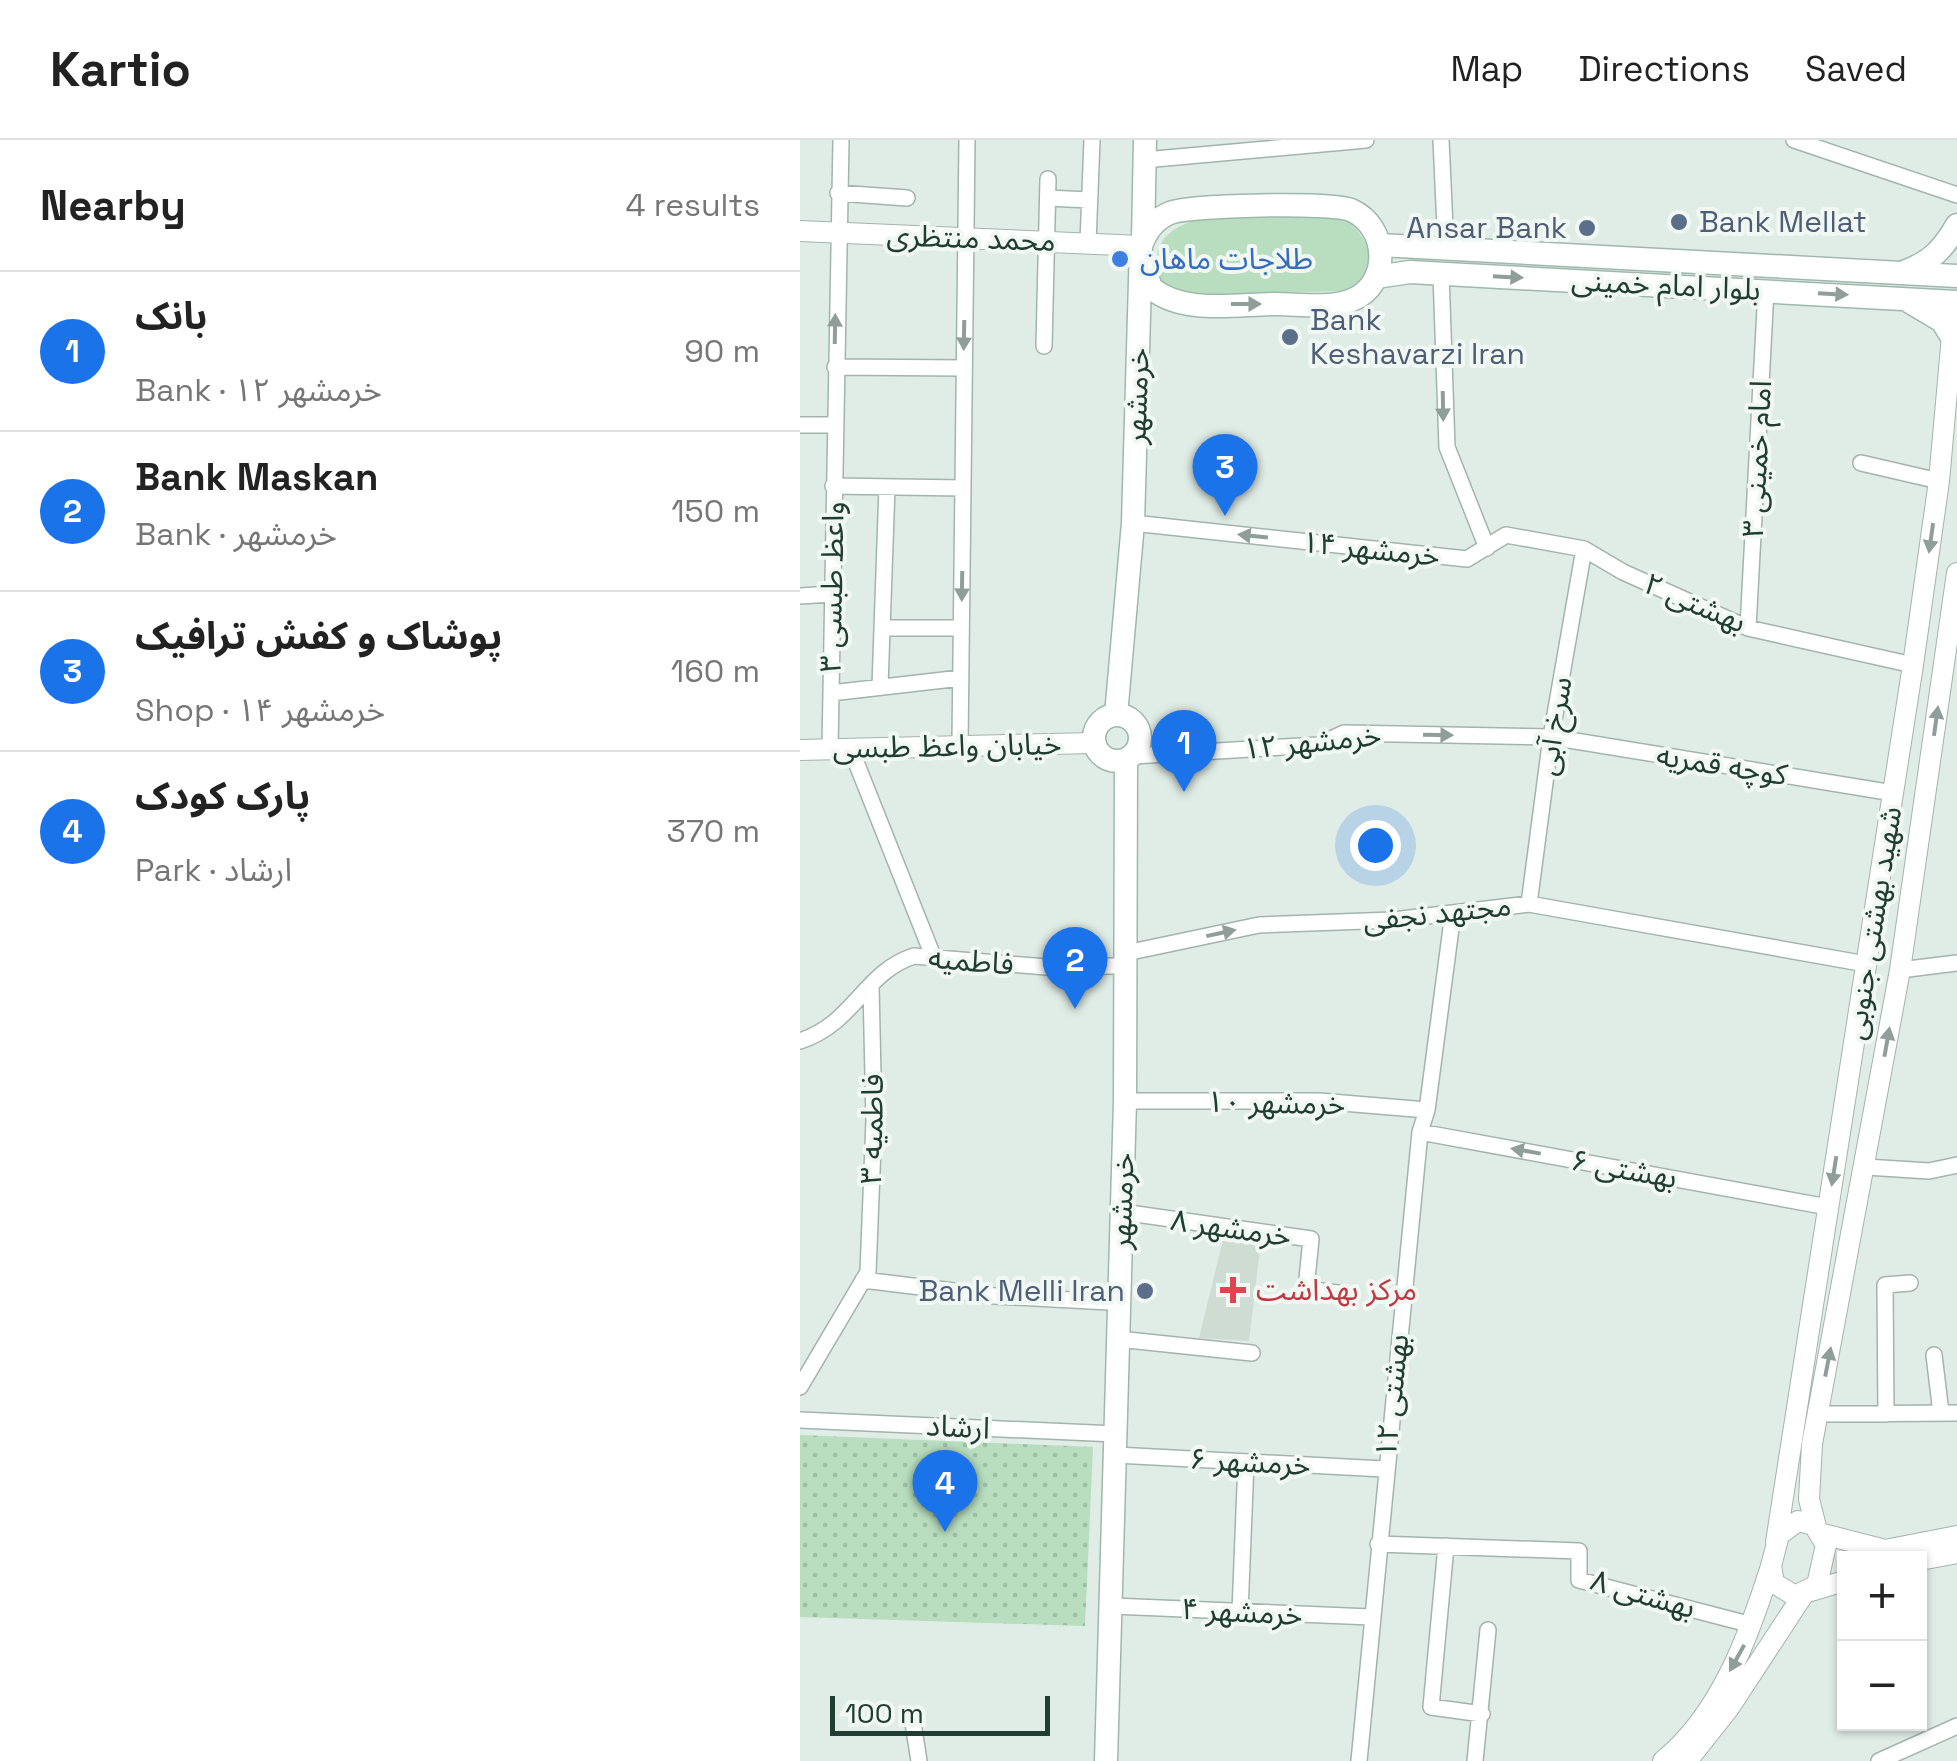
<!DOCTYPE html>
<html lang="en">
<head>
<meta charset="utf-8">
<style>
  body { margin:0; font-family:"Space Grotesk","Noto Sans Arabic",sans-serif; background:#f6f6f6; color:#222 }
  .controls { position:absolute; right:30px; bottom:30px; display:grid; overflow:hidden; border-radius:0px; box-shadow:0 2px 8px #0004 }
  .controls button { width:90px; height:90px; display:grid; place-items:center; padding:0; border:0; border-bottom:2px solid #e0e0e0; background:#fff; color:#222; font:50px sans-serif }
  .scale { position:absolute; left:30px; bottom:25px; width:220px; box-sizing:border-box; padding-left:10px; border:5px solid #203d33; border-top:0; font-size:28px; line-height:35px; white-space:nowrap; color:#203d33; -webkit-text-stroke:8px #f1f8f4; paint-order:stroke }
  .you { position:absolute; left:575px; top:705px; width:35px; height:35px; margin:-25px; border:8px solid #fff; border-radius:50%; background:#1a73e8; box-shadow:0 0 0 15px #1a73e833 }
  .badge { display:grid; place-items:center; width:65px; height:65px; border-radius:50%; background:#1a73e8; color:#fff; font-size:32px; font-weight:700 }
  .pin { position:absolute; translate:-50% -82px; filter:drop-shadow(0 2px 5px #0008) }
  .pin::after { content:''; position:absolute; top:52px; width:35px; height:30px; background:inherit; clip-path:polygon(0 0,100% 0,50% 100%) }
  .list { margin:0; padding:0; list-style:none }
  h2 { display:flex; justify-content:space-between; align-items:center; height:130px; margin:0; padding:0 40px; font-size:42px }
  h2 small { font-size:32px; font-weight:400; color:#767676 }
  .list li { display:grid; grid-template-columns:65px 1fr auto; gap:30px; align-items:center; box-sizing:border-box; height:160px; padding:0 40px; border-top:2px solid #e0e0e0 }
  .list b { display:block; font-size:38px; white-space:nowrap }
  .list p { margin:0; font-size:32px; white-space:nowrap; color:#767676 }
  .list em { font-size:32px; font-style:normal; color:#767676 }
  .map { position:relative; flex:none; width:1157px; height:1621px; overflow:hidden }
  header { display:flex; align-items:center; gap:60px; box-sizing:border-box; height:140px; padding:0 50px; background:#fff; border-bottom:2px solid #e0e0e0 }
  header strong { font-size:48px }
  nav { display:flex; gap:55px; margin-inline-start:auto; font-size:35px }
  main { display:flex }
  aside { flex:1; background:#fff }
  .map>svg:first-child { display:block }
</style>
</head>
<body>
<header>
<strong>Kartio</strong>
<nav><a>Map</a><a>Directions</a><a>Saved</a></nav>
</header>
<main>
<aside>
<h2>Nearby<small>4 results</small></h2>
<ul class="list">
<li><span class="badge">1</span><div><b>بانک</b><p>Bank · خرمشهر ۱۲</p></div><em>90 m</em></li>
<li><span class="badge">2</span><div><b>Bank Maskan</b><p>Bank · خرمشهر</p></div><em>150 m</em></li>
<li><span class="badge">3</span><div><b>پوشاک و کفش ترافیک</b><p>Shop · خرمشهر ۱۴</p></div><em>160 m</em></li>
<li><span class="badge">4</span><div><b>پارک کودک</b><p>Park · ارشاد</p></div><em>370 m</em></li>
</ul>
</aside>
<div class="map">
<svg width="1157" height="1621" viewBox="0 0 1157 1621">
  <defs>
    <pattern id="park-dots" width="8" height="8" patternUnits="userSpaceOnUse" patternTransform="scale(2.5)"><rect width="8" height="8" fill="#b8debf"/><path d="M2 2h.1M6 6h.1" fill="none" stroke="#9ebfa5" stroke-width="1.8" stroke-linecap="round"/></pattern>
  </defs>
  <rect width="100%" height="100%" fill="#e0ece6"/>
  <path fill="#cedcd4" d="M424,1096L461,1101L449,1201L399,1198Z"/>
  <path fill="#b8debf" d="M536,74C568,90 586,130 547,151L379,155C363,146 355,139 357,119C360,58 491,75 536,74Z"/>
  <path fill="url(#park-dots)" d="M0,1295L293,1307L285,1486L0,1477Z"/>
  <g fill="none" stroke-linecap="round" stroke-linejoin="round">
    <g stroke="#a3b4ad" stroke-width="18">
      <path id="minor" d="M641,0L646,109
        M994,0L1157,55
        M344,20L566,0
        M38,53L107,58
        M248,58L289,60
        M288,103L292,0
        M641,134L647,307L687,408
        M244,206L248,39
        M35,227L164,228
        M0,285H34
        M1061,323L1139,341
        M33,346L163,348
        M333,383L667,419L706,395L784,409L823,432L948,488L1113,525
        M0,456L32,454
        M82,488H161
        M948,488L966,150
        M80,546L87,347
        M31,553L161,538
        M160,603L167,0
        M50,607L133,816
        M30,608L41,0
        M333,616L518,605L544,593L751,597L1093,653
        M729,764L751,597L784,409
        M326,813L459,785L593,780L729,764L1066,824
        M1100,830L1157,823
        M0,901C55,883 64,832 114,816L246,827L314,826
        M325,961H519L627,970
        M620,992L1028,1067
        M1066,1027L1129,1031L1157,1025
        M322,1072L511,1099L506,1149L545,1154
        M63,1140L195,1156L309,1162
        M318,1199L452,1213
        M1134,1215L1141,1273
        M0,1247L68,1132L74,981L71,846
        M1017,1274L1157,1273
        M1086,1274L1085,1145L1110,1143
        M0,1280L316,1294
        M316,1315L584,1329
        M578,1404L779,1411V1440L952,1485
        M646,1406L631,1567L682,1574
        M313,1466L571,1477
        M440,1472L446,1322
        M113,1583L119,1621
        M559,1621L620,992L627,970L653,773
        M675,1621L688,1490
        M1079,1621L1157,1586"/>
    </g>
    <g stroke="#a3b4ad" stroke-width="22">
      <path id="tertiary" d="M0,91L341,106
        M0,610L294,603
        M998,1381L1014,1385L1026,1405L1017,1445L995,1456L974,1443L971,1426L979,1395Z
        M1016,1387L1009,1359L1012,1304L1100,830L1157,433
        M1023,1394L1085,1410L1157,1396
        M976,1402L1113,525L1139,341L1155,162
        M1120,1420L1157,1413
        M1011,1451L1044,1441
        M863,1621C921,1574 949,1495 971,1426
        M887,1621L929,1568L1003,1455"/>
    </g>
    <g stroke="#9eb8ad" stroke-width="25">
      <path id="secondary" d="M343,100L345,0
        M580,105L1157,136
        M1106,131C1131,122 1144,108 1157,85
        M576,137L610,132L1157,162
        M1110,162L1142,181L1153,199
        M294 598a23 23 0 1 1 46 0a23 23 0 1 1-46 0Z
        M316,575L333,383L341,106C346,91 355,79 370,73C389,65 532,62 551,70C589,87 591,144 552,160C530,169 499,164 476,164C436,164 384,175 351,148L341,117
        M306,1621L325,961L326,620"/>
    </g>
    <use href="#minor" stroke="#fff" stroke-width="15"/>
    <use href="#tertiary" stroke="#fff" stroke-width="20"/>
    <use href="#secondary" stroke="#fff" stroke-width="22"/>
  </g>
  <defs><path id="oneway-solid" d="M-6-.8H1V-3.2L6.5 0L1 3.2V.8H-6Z" transform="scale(2.5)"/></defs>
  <g fill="#909e99">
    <use href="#oneway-solid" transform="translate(708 137) rotate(3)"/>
    <use href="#oneway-solid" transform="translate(1033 154) rotate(3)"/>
    <use href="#oneway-solid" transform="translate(446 164)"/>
    <use href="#oneway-solid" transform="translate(35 189) rotate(-89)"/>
    <use href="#oneway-solid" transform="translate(164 195) rotate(91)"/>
    <use href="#oneway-solid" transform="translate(643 266) rotate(89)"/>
    <use href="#oneway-solid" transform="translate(453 396) rotate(-174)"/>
    <use href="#oneway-solid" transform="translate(1131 398) rotate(98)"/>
    <use href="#oneway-solid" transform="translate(162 446) rotate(91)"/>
    <use href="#oneway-solid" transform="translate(1136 581) rotate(-82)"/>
    <use href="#oneway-solid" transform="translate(638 595) rotate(1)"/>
    <use href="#oneway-solid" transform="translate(421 793) rotate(-12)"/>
    <use href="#oneway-solid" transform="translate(1087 902) rotate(-80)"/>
    <use href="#oneway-solid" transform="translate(726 1011) rotate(-170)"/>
    <use href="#oneway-solid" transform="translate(1034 1031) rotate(99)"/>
    <use href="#oneway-solid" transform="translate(1028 1222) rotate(-79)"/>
    <use href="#oneway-solid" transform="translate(937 1518) rotate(119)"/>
  </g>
  <g fill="#5c6f8a" stroke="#f1f8f4" stroke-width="4">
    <circle cx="879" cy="82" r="10"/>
    <circle cx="787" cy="88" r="10"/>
    <circle cx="490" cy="197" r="10"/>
    <circle cx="345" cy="1151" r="10"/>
  </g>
  <circle fill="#3f7fe0" stroke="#f1f8f4" stroke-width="4" cx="320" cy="119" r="10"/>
  <path fill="#e0444e" stroke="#f1f8f4" stroke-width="4" d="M428 1135h10v10h10v10h-10v10h-10v-10h-10v-10h10z"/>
  <g text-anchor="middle" stroke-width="8" stroke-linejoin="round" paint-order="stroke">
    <g font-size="30" fill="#4e5e75" stroke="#f1f8f4" text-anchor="start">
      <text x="899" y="92">Bank Mellat</text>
      <text x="767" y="98" text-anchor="end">Ansar Bank</text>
      <text x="510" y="190">Bank<tspan x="510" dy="34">Keshavarzi Iran</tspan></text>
      <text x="325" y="1161" text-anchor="end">Bank Melli Iran</text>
    </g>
    <g font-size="30" fill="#203d33" stroke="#f1f8f4">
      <text transform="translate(171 98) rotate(2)" y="10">محمد منتظری</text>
      <text transform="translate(866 145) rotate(3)" y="10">بلوار امام خمینی</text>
      <text transform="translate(337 256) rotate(-88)" y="10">خرمشهر</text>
      <text transform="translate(957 319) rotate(-87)" y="10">امام خمینی ۳</text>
      <text transform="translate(571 409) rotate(6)" y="10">خرمشهر ۱۴</text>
      <text transform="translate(32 447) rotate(-89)" y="10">واعظ طبسی ۳</text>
      <text transform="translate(895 463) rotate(23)" y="10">بهشتی ۲</text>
      <text transform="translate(754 586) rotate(-81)" y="10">سرخ آبی</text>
      <text transform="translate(512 602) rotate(-6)" y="10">خرمشهر ۱۲</text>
      <text transform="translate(147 606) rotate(-1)" y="10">خیابان واعظ طبسی</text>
      <text transform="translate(922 625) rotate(9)" y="10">کوچه قمریه</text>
      <text transform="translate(637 773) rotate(-6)" y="10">مجتهد نجفی</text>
      <text transform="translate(1073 783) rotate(-81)" y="10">شهید بهشتی جنوبی</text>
      <text transform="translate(171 821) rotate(5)" y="10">فاطمیه</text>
      <text transform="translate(476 963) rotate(1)" y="10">خرمشهر ۱۰</text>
      <text transform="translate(72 989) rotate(-89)" y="10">فاطمیه ۳</text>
      <text transform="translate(824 1029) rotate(10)" y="10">بهشتی ۶</text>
      <text transform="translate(322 1061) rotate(-88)" y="10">خرمشهر</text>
      <text transform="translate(431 1088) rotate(8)" y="10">خرمشهر ۸</text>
      <text transform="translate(592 1256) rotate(-84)" y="10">بهشتی ۱۲</text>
      <text transform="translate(158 1287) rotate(3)" y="10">ارشاد</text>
      <text transform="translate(450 1322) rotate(3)" y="10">خرمشهر ۶</text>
      <text transform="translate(843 1454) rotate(16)" y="10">بهشتی ۸</text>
      <text transform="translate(442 1472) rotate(3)" y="10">خرمشهر ۴</text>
    </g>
    <g font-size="30" fill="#366cbe" stroke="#f1f8f4" text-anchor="start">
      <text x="340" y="129">طلاجات ماهان</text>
    </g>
    <g font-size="30" fill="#be3a42" stroke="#f1f8f4" text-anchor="start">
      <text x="456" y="1160">مرکز بهداشت</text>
    </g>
  </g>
</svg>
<div class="controls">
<button>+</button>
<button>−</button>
</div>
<div class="scale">100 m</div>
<div class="you"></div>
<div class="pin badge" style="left:384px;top:652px">1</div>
<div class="pin badge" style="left:275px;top:869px">2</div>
<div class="pin badge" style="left:425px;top:376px">3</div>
<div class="pin badge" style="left:145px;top:1392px">4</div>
</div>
</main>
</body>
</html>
